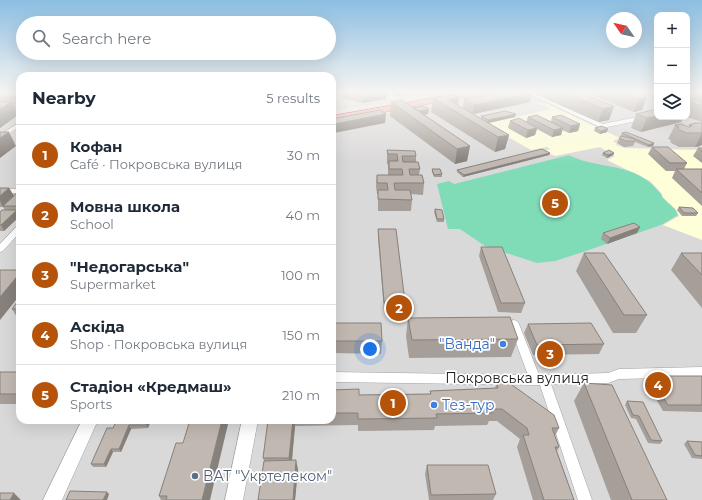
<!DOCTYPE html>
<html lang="en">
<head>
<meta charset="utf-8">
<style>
  body { margin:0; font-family:Montserrat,sans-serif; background:#f6f6f7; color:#1f2937 }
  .controls { position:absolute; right:12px; top:12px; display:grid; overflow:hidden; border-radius:8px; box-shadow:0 4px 16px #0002 }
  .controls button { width:36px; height:36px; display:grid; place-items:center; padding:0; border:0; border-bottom:1px solid #e0e1e3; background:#fff; color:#1f2937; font:20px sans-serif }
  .compass { position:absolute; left:606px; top:12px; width:36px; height:36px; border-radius:50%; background:#fff; box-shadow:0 4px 16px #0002; rotate:304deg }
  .you { position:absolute; left:370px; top:349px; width:14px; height:14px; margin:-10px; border:3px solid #fff; border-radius:50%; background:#1a73e8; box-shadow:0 0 0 6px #1a73e833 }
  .badge { display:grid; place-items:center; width:26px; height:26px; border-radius:50%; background:#b45309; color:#fff; font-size:13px; font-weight:700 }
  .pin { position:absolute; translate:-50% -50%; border:2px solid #fff; box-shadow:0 1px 4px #0006 }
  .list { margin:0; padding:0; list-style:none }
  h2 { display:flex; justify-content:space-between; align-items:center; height:52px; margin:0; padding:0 16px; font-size:17px }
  h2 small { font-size:13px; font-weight:400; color:#747a83 }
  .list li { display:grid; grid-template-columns:26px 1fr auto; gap:12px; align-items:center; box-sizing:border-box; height:60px; padding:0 16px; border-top:1px solid #e0e1e3 }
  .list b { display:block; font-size:15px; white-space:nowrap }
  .list p { margin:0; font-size:13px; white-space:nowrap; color:#747a83 }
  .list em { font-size:13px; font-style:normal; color:#747a83 }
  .icon { flex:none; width:22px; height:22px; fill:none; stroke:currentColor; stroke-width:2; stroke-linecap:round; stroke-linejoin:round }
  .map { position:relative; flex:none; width:702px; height:500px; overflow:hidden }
  .search { position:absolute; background:#fff; box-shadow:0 4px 16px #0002; left:16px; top:16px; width:320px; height:44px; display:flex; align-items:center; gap:10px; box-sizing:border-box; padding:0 14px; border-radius:22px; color:#747a83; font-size:15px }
  .panel { position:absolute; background:#fff; box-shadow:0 4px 16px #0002; left:16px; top:72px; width:320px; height:352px; border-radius:12px }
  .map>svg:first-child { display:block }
</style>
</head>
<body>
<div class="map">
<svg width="702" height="500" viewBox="0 0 702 500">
  <rect width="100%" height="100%" fill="#ede9e1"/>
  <path fill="#dad9d9" d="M0,92H20V420H332V124L497,92H657V117H687V92L702,97V500H0Z"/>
  <path fill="#fefed9" d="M536,102L548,104L620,138L613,141L617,144L616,145L625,148L702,150V240L663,225L679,216L676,210L663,198L662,194L650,181L607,160L615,156L600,147L555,156L544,151L550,149L547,147L531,150L485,124L550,109Z"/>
  <path fill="#c7e7a7" d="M447,92H466L420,101L415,99Z"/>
  <path fill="#80dcb7" d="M569,155C600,171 635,160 661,194L662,197L675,209L678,215L661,225L583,252L555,261L537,263L485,246L460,229H448L437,184L449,181L454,184Z"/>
  <path fill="#e0e0e0" d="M338,99H343L345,102L351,104L386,99L391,102L332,111V101Z
    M535,101L551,109L515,117L504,114L481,119L475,115L533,104L530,102Z"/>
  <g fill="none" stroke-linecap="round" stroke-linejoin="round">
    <g stroke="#a3a3a3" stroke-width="1">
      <path id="minor" d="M525,92H531L603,124L657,113V117L602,128Z
        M20,122V126L0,140V135Z
        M0,189H20V193H0Z
        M17,226H20V232L3,251L0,252V244Z
        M514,320L517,321L519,324L539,375L608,373L619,369L702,367V377L619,379L608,383L551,384L592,500H578L540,385L332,382V372L528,375L509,324L511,321Z"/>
    </g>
    <g stroke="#a3a3a3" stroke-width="1">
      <path id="tertiary" d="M82,420H98L62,500H43Z
        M242,420H258L243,500H225Z"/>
    </g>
    <g stroke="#d32663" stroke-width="1">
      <path id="trunk" d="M468,92H485L481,94L332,122V116Z"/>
    </g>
    <use href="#minor" fill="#fff" fill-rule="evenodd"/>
    <use href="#tertiary" fill="#fff" fill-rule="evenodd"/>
    <use href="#trunk" fill="#efac9a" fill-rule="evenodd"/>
  </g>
  <path fill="#a69e98" d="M16,92H20V110H15L18,115L0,128V93H17Z
    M343,92H387L386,99L363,103L343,99Z
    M388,92H407V94L396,96Z
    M483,92H492L495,93L530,102L473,114L463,108L464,99L483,96Z
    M531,92H578L614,106L609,120L598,122Z
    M584,92H634L647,97L642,110L634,112Z
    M647,92H657V102L646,93Z
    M687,92H702V122L687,117Z
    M433,98L457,105L509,135L505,149L495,152L431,112Z
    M391,102L413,108L428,114L423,115L470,146L467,161L455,164L390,116Z
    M636,114L681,122L641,132L631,128Z
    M481,116L515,117L488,123L481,119Z
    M528,117L551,121L552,117L580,124L578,131L569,133L562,130L561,135L552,137L537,129L535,135L526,138L508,128L510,121L526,122Z
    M702,123V145H701L700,146L695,147H679L673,144L670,142L671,140L668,139L675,125L689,127V125Z
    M595,128L607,132L600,134L594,131Z
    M20,133V140H19L16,135Z
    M622,133L654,143L653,146L648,147L635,142L633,146L624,147L617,143Z
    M652,147L687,163L684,169H702V206L672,178L675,171H666L648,154Z
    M698,148H702V163L693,156Z
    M387,150L416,156V162L420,169L419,175L424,183L423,195L411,194L412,200L411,211H378V194H377L376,186L377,175H388V164H387Z
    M550,153L549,155L463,177L457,172V170Z
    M603,153H614L613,155L607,158L602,155Z
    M432,169L442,174V177H434L432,172Z
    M0,188H9L14,196L20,191V212H18L20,216L4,231H0V212L5,210L3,207H0Z
    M679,207L698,213L696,216H682L677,210Z
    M435,209L444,219V222H437L434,212Z
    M640,227L637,233L607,244L601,239L603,233Z
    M378,229L405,302L404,311H384L378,238Z
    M20,246V256L16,250Z
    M481,247L525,303L521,313L498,312L479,256Z
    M584,253L647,315L636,333H613L576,271Z
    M681,253H702V308L671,270Z
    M20,298V319H18L12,309Z
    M408,318L518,339L511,357L409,358L406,336Z
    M332,323L382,341L381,354L332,353Z
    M528,324L604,344L599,354L533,355L524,333Z
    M0,372H20V404H0Z
    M650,376H702V412L663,411L646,382Z
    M497,382L559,428L555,436L559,447L557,451L574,500H533L517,447L520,439L497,421H489L487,425L435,426L434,430L358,431V425L295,426L292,461L298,469L295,500H258L264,461L263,458L268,420H332V390L359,395L430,394V391L495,388Z
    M584,383L667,500H611L574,401Z
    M627,401L662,441L660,444L648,443L636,419L631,418L625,405Z
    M117,420H151L148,428L131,429L121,452H113L106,467H93L91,464L113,428Z
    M687,441L702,442V459L692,458L684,444Z
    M176,443L210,500H161L159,496Z
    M427,465L496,494L493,500H429L425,474Z"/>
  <path fill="#87817c" d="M387,92L386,99L363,103L364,96Z
    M396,92H407V94L396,96Z
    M700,92H702V102L694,104Z
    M533,93L530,102L473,114L474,105Z
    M20,96V102L18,97Z
    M459,97L457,110L447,99Z
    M647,97L642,110L634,112L639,99Z
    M11,102L18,115L0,128V109Z
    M614,106L609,120L598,122L603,109Z
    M429,109L428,114L416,116V112Z
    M386,114L385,123L334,133L332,154V141L334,124Z
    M516,114L515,117L488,123V120Z
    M657,116V117H684L681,122L641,132L647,118Z
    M580,124L578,131L569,133L571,126Z
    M537,128L535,135L526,138L528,130Z
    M563,128L561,135L552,137L554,130Z
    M608,129L607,132L600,134L601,131Z
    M9,132L16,146L0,158V138Z
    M702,133V145H701L700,146L695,147Z
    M509,135L505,149L495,152L498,137Z
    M654,143L653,146L648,147L649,145Z
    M470,146L467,161L455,164L457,149Z
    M550,153L549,155L463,177L464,175Z
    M614,153L613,155L607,158L608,155Z
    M9,188L14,196L3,207L0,201V196Z
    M17,210L20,216L4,231L1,225Z
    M640,227L637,233L607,244L610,238Z
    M20,273V295L0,320V297Z
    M148,420H151L148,428L146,425Z
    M222,420H229L210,500H202Z
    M293,420H294L295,426L291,469L289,458Z
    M129,425L131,429L121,452L119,449Z
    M111,449L113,452L106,467L104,464Z
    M296,460L298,469L295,500H293Z
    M107,492L109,494L107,500H103Z
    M14,493L21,500H10Z"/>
  <path fill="#c1b8b1" stroke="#87817c" d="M343,92H387L364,96Z
    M487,92H492L495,93L503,92H530L533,93L474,105L464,99L491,94Z
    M563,92H578L614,106L603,109Z
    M621,92H634L647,97L639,99Z
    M0,93H20V96L18,97H0Z
    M454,95L459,97L447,99L509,135L498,137L433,98Z
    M695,99L702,102V106L687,101Z
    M402,100L470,146L457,149L391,102Z
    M0,102H11L0,109Z
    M424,106L429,109L418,111L413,108Z
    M657,109V116L647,118L636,114Z
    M380,110L386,114L334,124L332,141V119Z
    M505,111L516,114L488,120L481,116Z
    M537,115L563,128L554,130L528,117Z
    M561,115L580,124L571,126L552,117Z
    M519,118L537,128L528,130L510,121Z
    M695,123H702V133H686L680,130L677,128L679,127L675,125L681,124L689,127L692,126L689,125Z
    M602,126L608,129L601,131L595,128Z
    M0,132H9L0,138Z
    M626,132L654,143L649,145L622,133Z
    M621,136L635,139V141H626L619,138Z
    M652,147H668L687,163H670Z
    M698,148H702V152Z
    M542,149L550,153L464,175L457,170Z
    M387,150L415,151L416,156H402L403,162H418L420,169H409L410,175H422L424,183H394L395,190H410L412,200L378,199V190H388L387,183H377V175H403L402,169H389V161H398L397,154H388Z
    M609,150L614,153L608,155L603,153Z
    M432,169H440L442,174L434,175Z
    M676,169H702V193Z
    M0,188H9L0,196Z
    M19,191H20V206H3Z
    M679,207L693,208L698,213H684Z
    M435,209L442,210L444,219H437Z
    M2,210H17L1,225H0V212Z
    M634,223L640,227L610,238L603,233Z
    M378,229H396L405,302H384Z
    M20,246V250H16Z
    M481,247H502L525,303H501Z
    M584,253H604L647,315H624Z
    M681,253H702V275Z
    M0,270H20V273L0,297Z
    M20,298V309H12Z
    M510,317L518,339L412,340L408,318Z
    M332,323H381L382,341H332Z
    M591,323L604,344L537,345L528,324Z
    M0,372H20V394H0Z
    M650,376H702V405H668Z
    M497,382H508L554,415L559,428H552L559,447H555L574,500H544L523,435H529L527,428L502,409H490L492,413L436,414L437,418L358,419V413H332V390L359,389V395L431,394L430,391L498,388Z
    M584,383L612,385L667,500H632Z
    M627,401L643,402L662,441L651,440L639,416L633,415Z
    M117,420H148L146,425H129L119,449H111L104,464H91L107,428H113Z
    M190,420H222L202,500H166L167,496H159L176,443H183Z
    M268,420H293L289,458H263Z
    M687,441L702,442V456L695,455Z
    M296,460L293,500H258L264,461Z
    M427,465H488L496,494L431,495Z
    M70,491L107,492L103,500H66Z
    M0,493H14L10,500H0Z"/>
  <linearGradient id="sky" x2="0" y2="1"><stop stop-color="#8cbee2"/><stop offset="0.57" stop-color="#f7f5f2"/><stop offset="1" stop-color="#f7f5f2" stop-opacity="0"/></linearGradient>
  <rect width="702" height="162" fill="url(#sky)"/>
  <g fill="#3f7fe0" stroke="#fff" stroke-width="1.5">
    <circle cx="503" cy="344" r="4"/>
    <circle cx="434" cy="405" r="4"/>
  </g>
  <circle fill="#5c6f8a" stroke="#fff" stroke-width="1.5" cx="195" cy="476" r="4"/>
  <g text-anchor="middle" stroke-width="3.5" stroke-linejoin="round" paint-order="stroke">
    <g font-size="14" fill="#366cbe" stroke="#fff" text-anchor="end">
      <text x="495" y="349">"Ванда"</text>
      <text x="442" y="410" text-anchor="start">Тез-тур</text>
    </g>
    <g font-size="14" fill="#1c1c1c" stroke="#fff">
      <text x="517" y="383">Покровська вулиця</text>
    </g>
    <g font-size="14" fill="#4e5e75" stroke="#fff" text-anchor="start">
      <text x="203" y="481">ВАТ "Укртелеком"</text>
    </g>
  </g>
</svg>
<div class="controls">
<button>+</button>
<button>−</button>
<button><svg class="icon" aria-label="layers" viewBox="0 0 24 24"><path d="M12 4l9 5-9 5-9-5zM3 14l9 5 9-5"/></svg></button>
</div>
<svg class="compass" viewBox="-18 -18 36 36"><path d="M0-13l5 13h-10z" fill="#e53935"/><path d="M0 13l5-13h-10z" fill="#747a83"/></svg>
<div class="you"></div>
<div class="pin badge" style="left:393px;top:403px">1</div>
<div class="pin badge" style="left:399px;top:308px">2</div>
<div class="pin badge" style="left:550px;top:354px">3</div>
<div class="pin badge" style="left:658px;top:385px">4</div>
<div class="pin badge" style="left:555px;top:203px">5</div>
<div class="search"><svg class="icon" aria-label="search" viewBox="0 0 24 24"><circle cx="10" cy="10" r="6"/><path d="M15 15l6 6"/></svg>Search here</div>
<section class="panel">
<h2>Nearby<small>5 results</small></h2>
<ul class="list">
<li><span class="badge">1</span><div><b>Кофан</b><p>Café · Покровська вулиця</p></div><em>30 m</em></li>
<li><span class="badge">2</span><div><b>Мовна школа</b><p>School</p></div><em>40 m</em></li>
<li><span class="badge">3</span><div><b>&quot;Недогарська&quot;</b><p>Supermarket</p></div><em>100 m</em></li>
<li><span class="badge">4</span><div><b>Аскіда</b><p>Shop · Покровська вулиця</p></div><em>150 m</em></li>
<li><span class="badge">5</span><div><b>Стадіон «Кредмаш»</b><p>Sports</p></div><em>210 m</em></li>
</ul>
</section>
</div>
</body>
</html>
